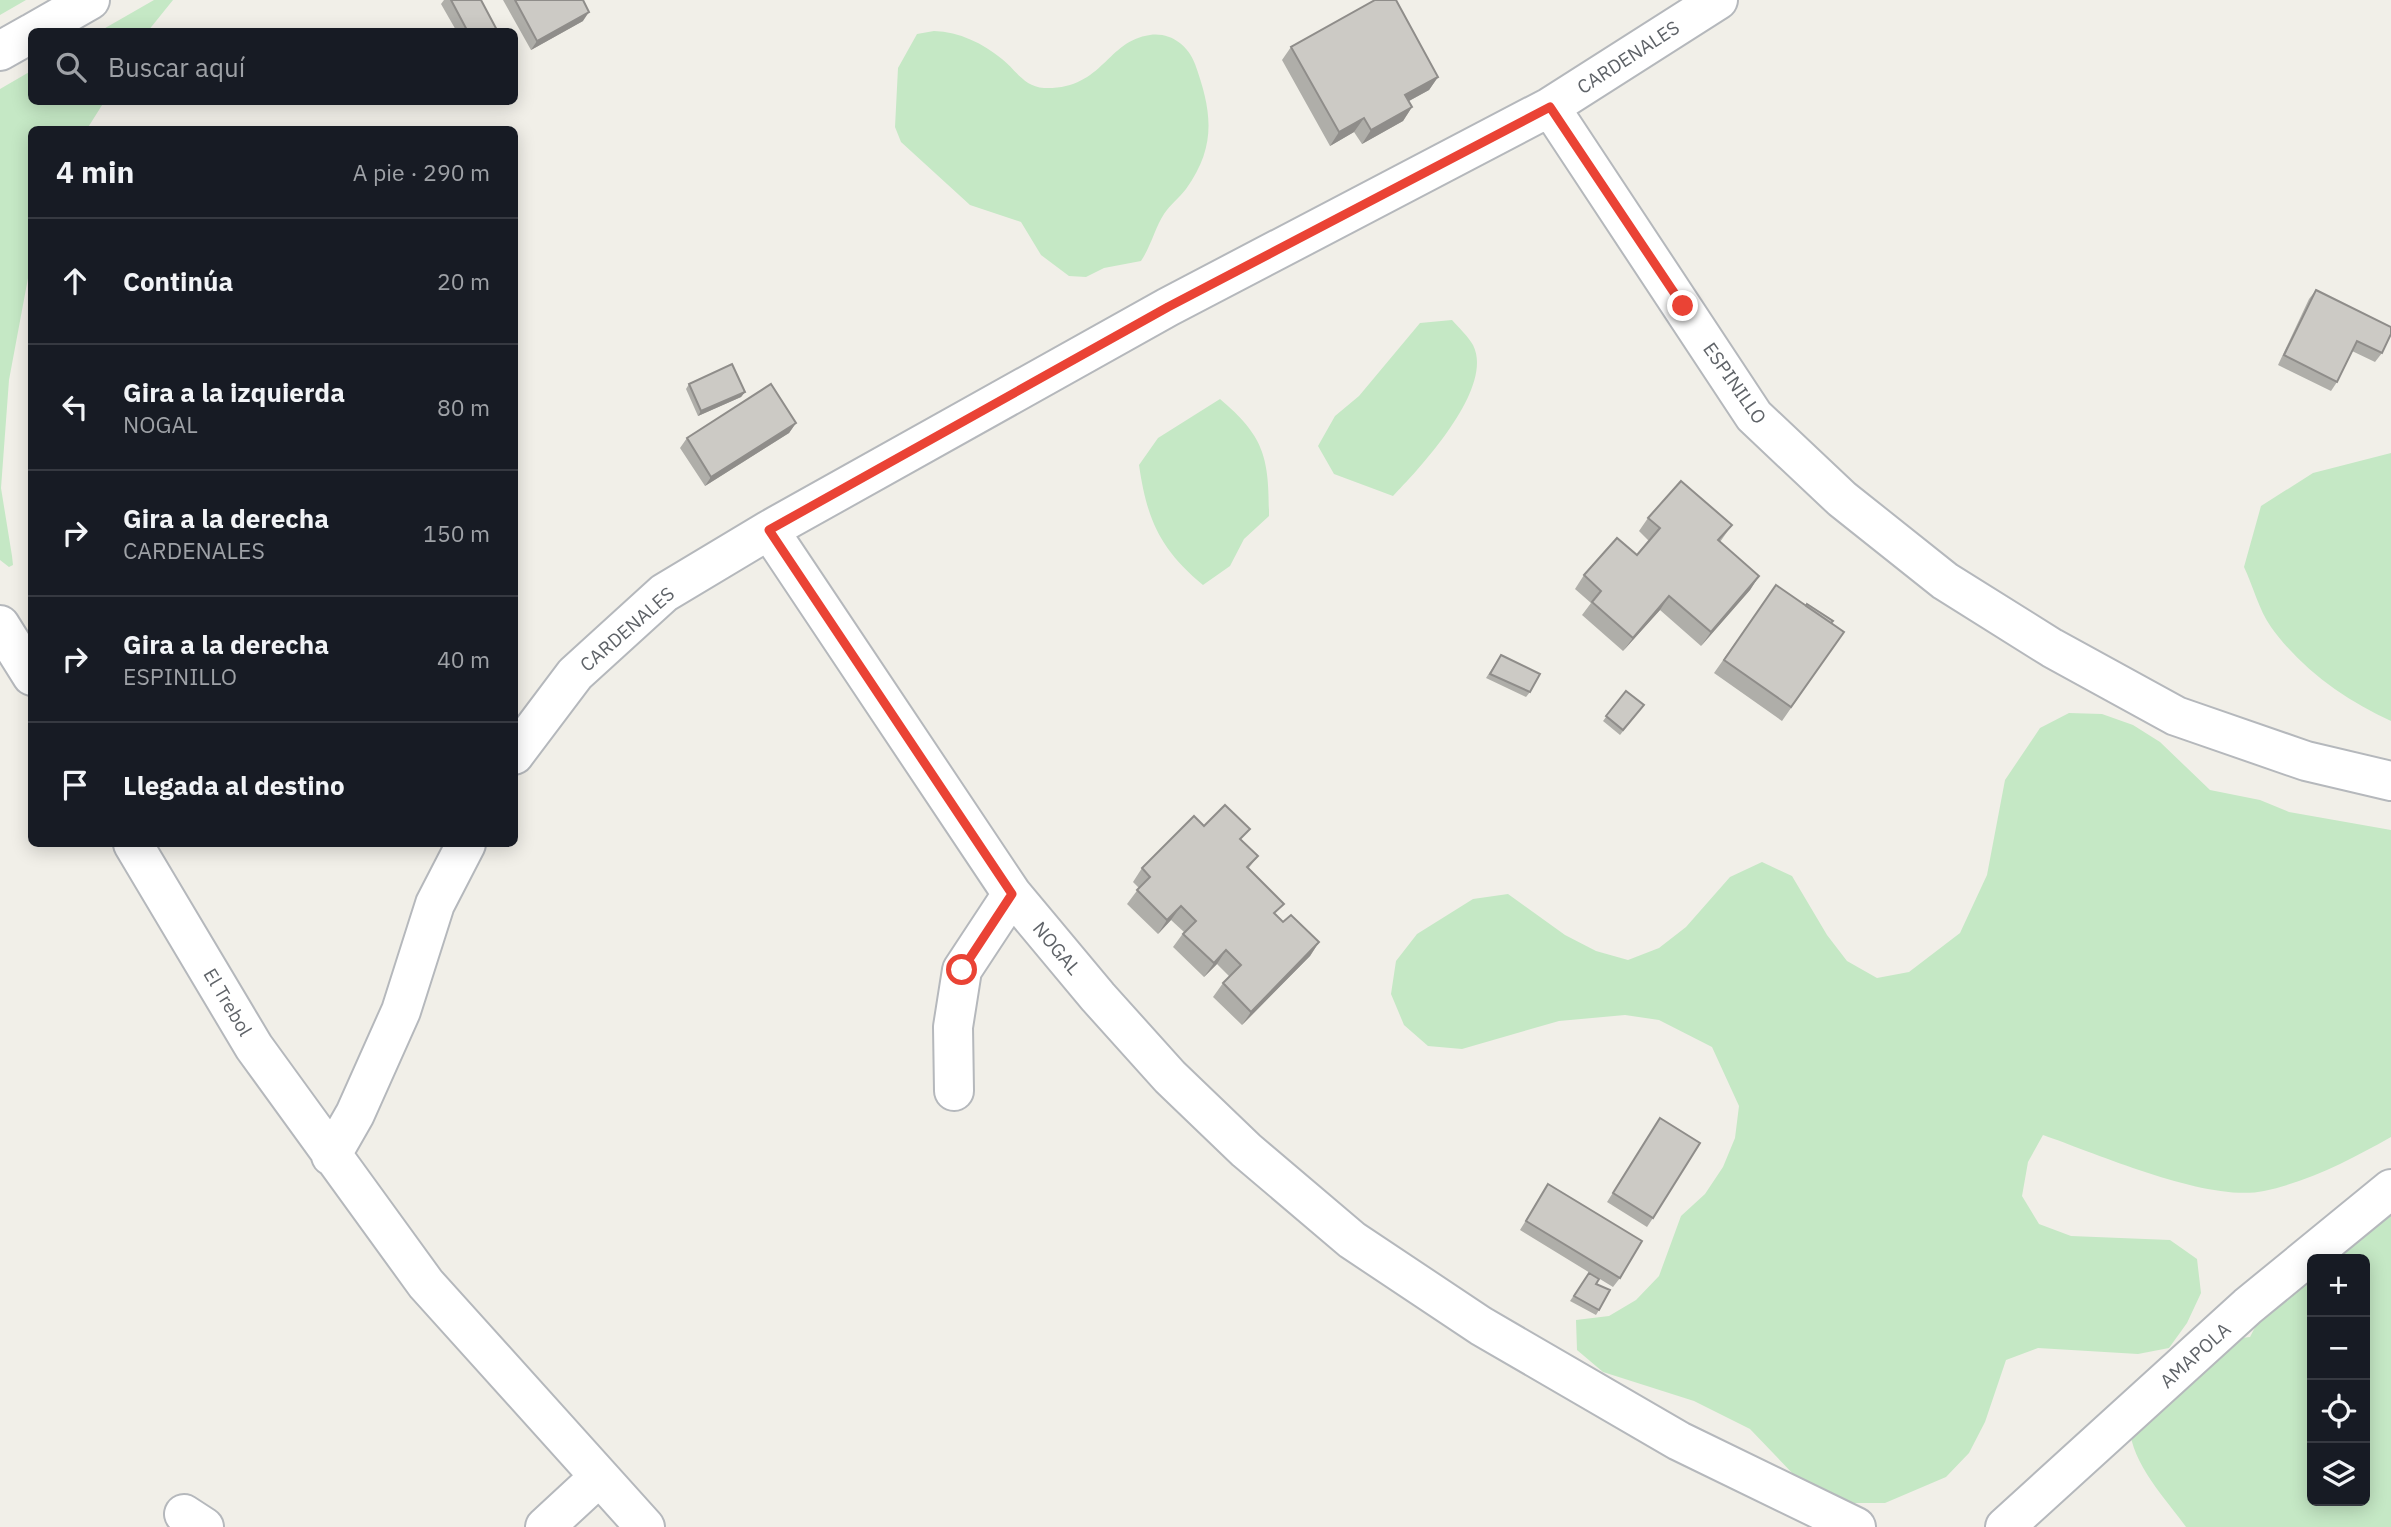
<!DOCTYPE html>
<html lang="es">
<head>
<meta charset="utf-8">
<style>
  body { margin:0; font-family:"IBM Plex Sans",sans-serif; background:#20242c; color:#f1f3f6 }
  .controls { position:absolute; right:21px; bottom:21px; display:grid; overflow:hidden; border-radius:10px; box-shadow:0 4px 18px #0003 }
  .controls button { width:63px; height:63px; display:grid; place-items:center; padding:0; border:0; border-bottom:2px solid #363941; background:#171b24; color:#f1f3f6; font:35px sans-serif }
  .stop { position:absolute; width:21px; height:21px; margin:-16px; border:5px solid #ea4335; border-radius:50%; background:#fff }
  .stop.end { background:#ea4335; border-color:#fff; box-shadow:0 2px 7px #0008 }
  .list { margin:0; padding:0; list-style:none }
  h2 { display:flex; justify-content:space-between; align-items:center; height:91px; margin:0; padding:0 28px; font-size:30px }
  h2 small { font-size:23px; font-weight:400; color:#9ea1a6 }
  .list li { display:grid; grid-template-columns:46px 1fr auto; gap:21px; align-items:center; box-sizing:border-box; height:126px; padding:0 28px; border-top:2px solid #363941 }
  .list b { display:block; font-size:26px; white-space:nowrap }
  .list p { margin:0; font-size:23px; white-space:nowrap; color:#9ea1a6 }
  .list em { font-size:23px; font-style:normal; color:#9ea1a6 }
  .icon { flex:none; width:38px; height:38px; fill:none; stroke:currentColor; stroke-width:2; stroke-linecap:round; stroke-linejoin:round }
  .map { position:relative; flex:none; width:2391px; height:1527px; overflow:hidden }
  .search { position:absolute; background:#171b24; box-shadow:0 4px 18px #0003; left:28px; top:28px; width:490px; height:77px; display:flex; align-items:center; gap:18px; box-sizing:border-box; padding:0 24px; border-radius:10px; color:#9ea1a6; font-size:26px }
  .panel { position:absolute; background:#171b24; box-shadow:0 4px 18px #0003; left:28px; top:126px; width:490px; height:721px; border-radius:10px }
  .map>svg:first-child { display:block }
</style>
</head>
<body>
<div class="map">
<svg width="2391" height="1527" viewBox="0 0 2391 1527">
  <rect width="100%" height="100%" fill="#f1efe8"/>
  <path fill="#c5e8c5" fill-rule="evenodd" d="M0,0H26L0,15Z
    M154,0H173L148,31H100Z
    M934,31C960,32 982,43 1002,59C1016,70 1024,87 1044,88C1103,90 1106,41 1150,35C1170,32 1188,45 1195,64C1212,111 1217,146 1186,189C1179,198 1170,205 1164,214C1155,228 1151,246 1141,261L1104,268L1086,277L1069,276L1041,255L1021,222L970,205L901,142L895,127L898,68L917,34Z
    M31,71L32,102H104L87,129L32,130L31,262L9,380L1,488L12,556L13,565L9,567L0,560V89Z
    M1452,320C1459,328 1468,336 1473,345C1495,388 1420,468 1393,496L1334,474L1318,446L1335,416L1359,396L1420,323Z
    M1220,399C1265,437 1269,458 1269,516L1244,539L1230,566L1203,585C1160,549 1147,520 1139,465L1158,438Z
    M2391,453V721C2345,700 2301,669 2271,627C2259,610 2253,586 2244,567L2261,506L2313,473Z
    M2069,713L2102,714L2133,725L2160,742L2210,790L2260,800L2289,812L2391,830V1137C2350,1160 2310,1181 2264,1191C2208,1203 2098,1154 2043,1135L2028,1162L2022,1196L2039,1224L2071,1236L2170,1240L2197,1259L2201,1293L2187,1323L2169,1348L2138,1354L2038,1348L2006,1360L1985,1422L1969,1453L1946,1477L1885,1503H1854L1823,1493L1794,1475L1750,1429L1694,1401L1603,1372L1577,1350L1576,1320L1609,1316L1636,1300L1659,1276L1681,1216L1705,1194L1723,1167L1735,1138L1739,1106L1712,1047L1659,1020L1625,1015L1559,1021L1462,1049L1428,1046L1404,1025L1391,994L1396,961L1417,934L1473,899L1508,894L1565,935L1596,951L1628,960L1659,948L1686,927L1730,877L1762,862L1792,876L1827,935L1847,961L1877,978L1909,972L1960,933L1987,875L2005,780L2040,728Z
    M2391,1205V1527H2186C2165,1497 2107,1439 2140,1401C2151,1389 2167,1384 2179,1373C2184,1369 2187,1361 2192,1356C2210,1337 2226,1340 2250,1337L2264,1310L2277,1300L2278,1283L2316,1249L2377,1222ZM2312,1259H2365V1501H2312Z"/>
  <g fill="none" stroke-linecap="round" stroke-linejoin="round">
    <g stroke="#b5b8bc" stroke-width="42">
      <path id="minor" d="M34,32L90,0
        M0,51L32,33
        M1550,107L1754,416L1842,499L1945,581L2052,648L2176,716L2306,761L2391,781
        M769,530L1012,894L1098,997L1170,1077L1246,1150L1352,1240L1481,1326L1679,1441L1856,1527
        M0,625L32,676
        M514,755L575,674L664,593L769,530L1168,307L1550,107L1718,0
        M133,844L254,1047L426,1284L645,1527
        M954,1091L953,1027L962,970L1012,894
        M331,1156L355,1114L401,1011L435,904L466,844
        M184,1514L204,1527
        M545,1527L599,1477
        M2005,1527L2248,1306L2391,1189"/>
    </g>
    <use href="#minor" stroke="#fff" stroke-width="38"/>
  </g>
  <path fill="#afaea9" d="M444,0H481L498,32H457L441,4Z
    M503,0H583V21L531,50Z
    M1291,47L1438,77L1429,90L1409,101L1412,107L1403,121L1362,144L1354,132L1330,146L1282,60Z
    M2316,290L2382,353L2375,362L2352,351L2337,382L2331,391L2278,365L2309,299Z
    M689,384L745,392L741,397L698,416L686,389Z
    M796,423L789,433L705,486L680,448L687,438Z
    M1648,518L1732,525L1720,542L1759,576L1750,590L1701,646L1660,610L1623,651L1582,615L1591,603L1575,589L1584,575L1637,555L1649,541L1639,531Z
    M1776,585L1844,632L1782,721L1714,673Z
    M1501,655L1530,692L1526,697L1486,678Z
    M1626,691L1644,705L1620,735L1603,721Z
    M1204,826L1241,841L1258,856L1248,869L1276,915L1283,922L1319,942L1310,956L1242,1025L1213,997L1223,983L1230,977L1217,964L1204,977L1173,947L1184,932L1171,920L1158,934L1127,904L1139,888L1133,882L1142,868Z
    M1660,1118L1653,1218L1647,1227L1607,1202Z
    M1548,1184L1620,1278L1613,1287L1520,1230Z
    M1589,1273L1596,1284L1599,1310L1596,1315L1570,1301Z"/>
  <path fill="#8f8d8a" d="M589,12L583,21L531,50L537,41Z
    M1438,77L1429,90L1396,108L1405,95Z
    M1412,107L1403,121L1362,144L1371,130Z
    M1364,118L1354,132L1330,146L1339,132Z
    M745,392L741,397L698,416L701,411Z
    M796,423L789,433L705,486L711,477Z
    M1759,576L1750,590L1701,646L1711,632Z
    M1669,596L1660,610L1623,651L1633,638Z
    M1181,906L1171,920L1158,934L1167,920Z
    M1319,942L1310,956L1242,1025L1251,1012Z
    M1226,950L1217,964L1204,977L1214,963Z"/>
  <path fill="#cccac5" stroke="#8f8d8a" stroke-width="2" d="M451,0H481L498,32H468Z
    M515,0H583L589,12L537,41Z
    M1375,0H1396L1438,77L1405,95L1412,107L1371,130L1364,118L1339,132L1291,47Z
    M2316,290L2391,327V334L2382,353L2357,341L2337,382L2284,355Z
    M732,364L745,392L701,411L689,384Z
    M771,384L796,423L711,477L687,438Z
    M1681,481L1732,525L1718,540L1759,576L1711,632L1669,596L1633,638L1592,602L1601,591L1584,575L1617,538L1637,555L1660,528L1648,518Z
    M1776,585L1844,632L1791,707L1724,660Z
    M1807,604L1833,621L1831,623L1806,606Z
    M1501,655L1540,674L1530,692L1490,674Z
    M1626,691L1644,705L1623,730L1606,716Z
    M1225,805L1250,829L1240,839L1258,856L1247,867L1284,904L1274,913L1283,922L1291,915L1319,942L1251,1012L1223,983L1241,965L1226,950L1214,963L1183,934L1196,921L1181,906L1167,920L1137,890L1150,877L1142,868L1194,816L1204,826Z
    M1660,1118L1700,1143L1653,1218L1613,1193Z
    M1548,1184L1642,1241L1620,1278L1526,1221Z
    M1589,1273L1599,1279L1596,1284L1610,1290L1599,1310L1574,1296Z"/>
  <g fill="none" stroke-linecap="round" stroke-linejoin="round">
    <path stroke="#ea4335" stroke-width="9" d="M962,970L1012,894L769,530L1168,307L1550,107L1683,306"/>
  </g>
  <g text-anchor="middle" stroke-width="5" stroke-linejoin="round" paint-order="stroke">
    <g font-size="19" fill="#5f6368" stroke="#fff">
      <text transform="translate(1628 57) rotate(-33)" y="7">CARDENALES</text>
      <text transform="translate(1735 383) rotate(55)" y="7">ESPINILLO</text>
      <text transform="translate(627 629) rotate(-41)" y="7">CARDENALES</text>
      <text transform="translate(1057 948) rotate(50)" y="7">NOGAL</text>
      <text transform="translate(228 1002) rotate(59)" y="7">El Trebol</text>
      <text transform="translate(2195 1355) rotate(-42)" y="7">AMAPOLA</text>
    </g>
  </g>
</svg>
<div class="controls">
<button>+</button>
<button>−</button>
<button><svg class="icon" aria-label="locate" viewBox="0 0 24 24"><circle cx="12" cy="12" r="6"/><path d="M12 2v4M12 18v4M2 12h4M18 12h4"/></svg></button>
<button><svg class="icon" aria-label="layers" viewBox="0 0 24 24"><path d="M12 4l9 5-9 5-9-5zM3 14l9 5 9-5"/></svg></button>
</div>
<div class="stop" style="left:962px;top:970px"></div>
<div class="stop end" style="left:1683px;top:306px"></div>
<div class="search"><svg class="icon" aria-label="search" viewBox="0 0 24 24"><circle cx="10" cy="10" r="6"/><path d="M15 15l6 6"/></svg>Buscar aquí</div>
<section class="panel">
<h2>4 min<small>A pie · 290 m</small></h2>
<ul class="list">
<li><svg class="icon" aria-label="ahead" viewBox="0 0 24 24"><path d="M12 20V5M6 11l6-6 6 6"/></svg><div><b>Continúa</b></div><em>20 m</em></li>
<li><svg class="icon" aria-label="left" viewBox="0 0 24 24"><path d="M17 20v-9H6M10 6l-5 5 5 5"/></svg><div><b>Gira a la izquierda</b><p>NOGAL</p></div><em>80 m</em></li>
<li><svg class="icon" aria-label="right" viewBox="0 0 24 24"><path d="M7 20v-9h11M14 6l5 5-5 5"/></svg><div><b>Gira a la derecha</b><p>CARDENALES</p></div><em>150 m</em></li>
<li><svg class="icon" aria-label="right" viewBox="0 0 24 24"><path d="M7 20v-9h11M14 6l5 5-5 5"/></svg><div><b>Gira a la derecha</b><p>ESPINILLO</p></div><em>40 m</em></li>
<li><svg class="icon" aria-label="arrive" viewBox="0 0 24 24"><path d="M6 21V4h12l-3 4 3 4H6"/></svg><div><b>Llegada al destino</b></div></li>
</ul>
</section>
</div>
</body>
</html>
